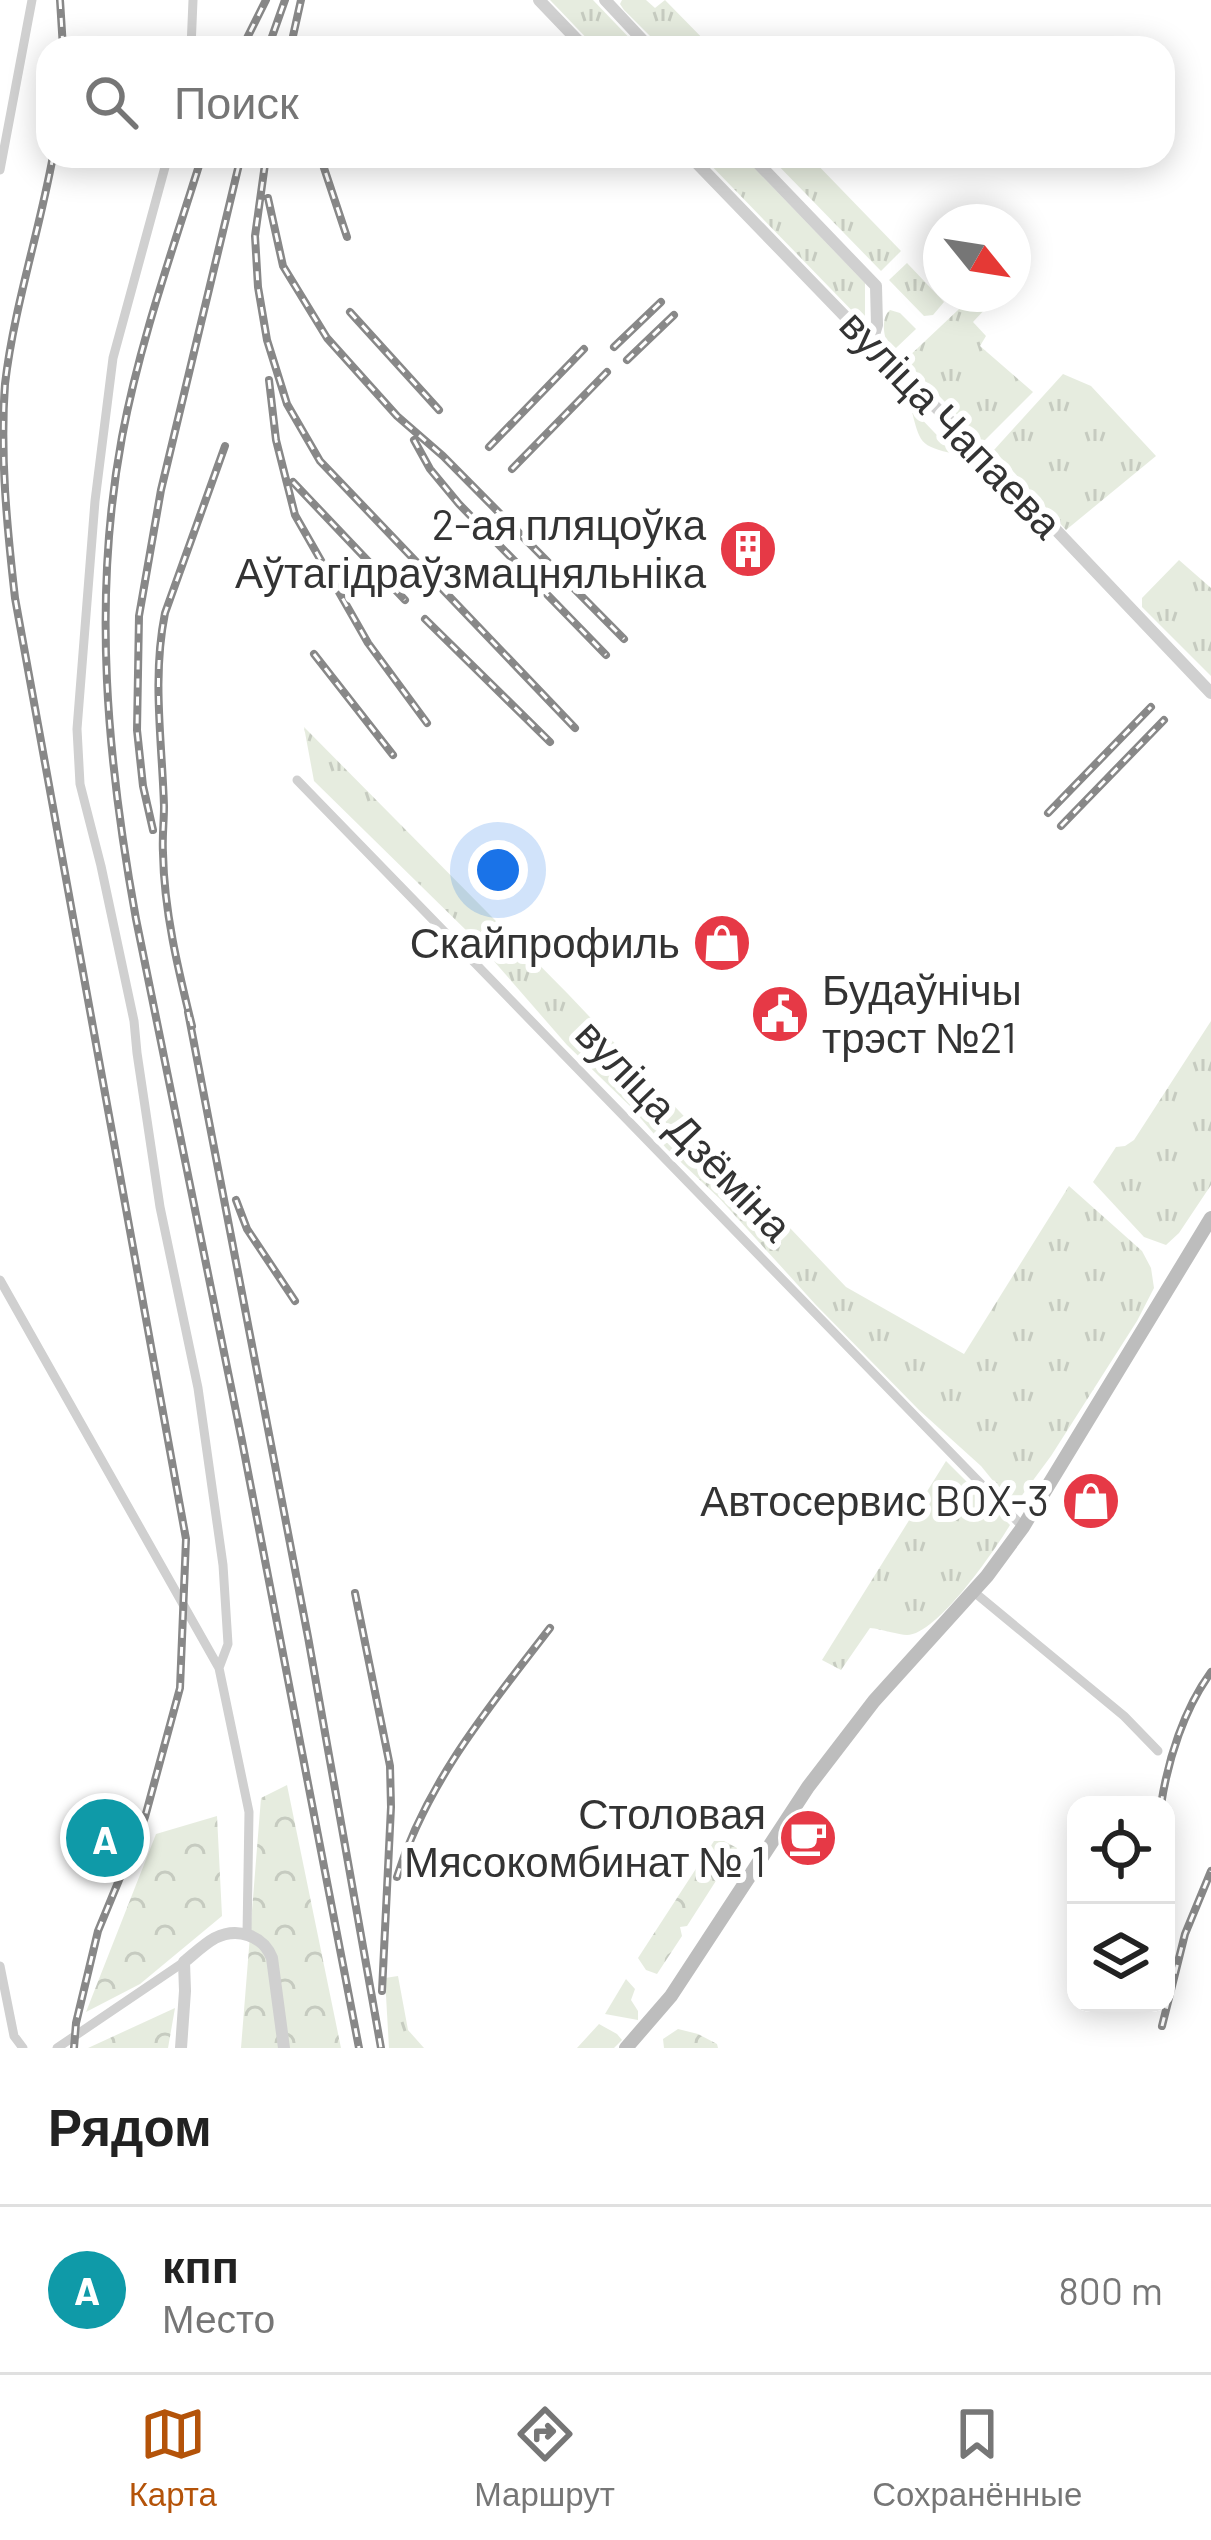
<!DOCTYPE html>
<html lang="ru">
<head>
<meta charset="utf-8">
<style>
  body { margin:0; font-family:Barlow,sans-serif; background:#f6f6f6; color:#222 }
  .controls { position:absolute; right:36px; bottom:36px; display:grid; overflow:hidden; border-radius:24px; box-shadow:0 6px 30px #0003 }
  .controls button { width:108px; height:108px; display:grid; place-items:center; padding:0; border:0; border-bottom:3px solid #e0e0e0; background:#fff; color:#222; font:60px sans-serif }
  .compass { position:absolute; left:923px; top:204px; width:108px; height:108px; border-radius:50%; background:#fff; box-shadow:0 6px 30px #0003; rotate:120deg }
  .you { position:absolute; left:498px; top:870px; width:42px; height:42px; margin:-30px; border:9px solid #fff; border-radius:50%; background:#1a73e8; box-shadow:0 0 0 18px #1a73e833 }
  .badge { display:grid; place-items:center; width:78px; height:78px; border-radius:50%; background:#b45309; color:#fff; font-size:39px; font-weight:700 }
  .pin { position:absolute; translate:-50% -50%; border:6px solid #fff; box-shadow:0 3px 12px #0006 }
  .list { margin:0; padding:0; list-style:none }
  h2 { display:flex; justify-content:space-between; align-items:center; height:156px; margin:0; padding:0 48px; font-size:51px }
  h2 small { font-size:39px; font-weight:400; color:#767676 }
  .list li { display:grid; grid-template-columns:78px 1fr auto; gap:36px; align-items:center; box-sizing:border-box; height:168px; padding:0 48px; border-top:3px solid #e0e0e0 }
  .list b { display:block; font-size:45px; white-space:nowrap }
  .list p { margin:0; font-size:39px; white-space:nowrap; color:#767676 }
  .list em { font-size:39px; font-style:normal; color:#767676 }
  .icon { flex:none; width:66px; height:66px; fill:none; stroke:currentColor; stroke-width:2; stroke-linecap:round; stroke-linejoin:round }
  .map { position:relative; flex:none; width:1211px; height:2048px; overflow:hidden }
  .search { position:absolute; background:#fff; box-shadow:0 6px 30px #0003; left:36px; right:36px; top:36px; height:132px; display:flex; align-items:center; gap:30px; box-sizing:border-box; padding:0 42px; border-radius:36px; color:#767676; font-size:45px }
  .sheet { height:324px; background:#fff }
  nav { display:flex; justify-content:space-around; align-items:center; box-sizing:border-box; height:168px; border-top:3px solid #e0e0e0; background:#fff; font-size:33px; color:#767676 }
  nav a { display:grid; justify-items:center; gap:6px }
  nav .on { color:#b45309 }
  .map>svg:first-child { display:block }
</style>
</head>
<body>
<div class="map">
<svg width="1211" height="2048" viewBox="0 0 1211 2048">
  <defs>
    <pattern id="grass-tufts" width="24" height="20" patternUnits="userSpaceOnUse" patternTransform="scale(3)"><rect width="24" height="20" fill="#e6ecdf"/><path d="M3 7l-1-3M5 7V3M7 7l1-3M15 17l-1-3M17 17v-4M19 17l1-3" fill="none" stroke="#c6cbc0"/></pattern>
    <pattern id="forest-crowns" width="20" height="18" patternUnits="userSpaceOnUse" patternTransform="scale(3)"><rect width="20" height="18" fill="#e6ecdf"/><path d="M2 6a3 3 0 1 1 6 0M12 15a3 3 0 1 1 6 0" fill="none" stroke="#c6cbc0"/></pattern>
  </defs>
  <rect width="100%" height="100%" fill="#fff"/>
  <path fill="url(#grass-tufts)" d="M550,0H593L639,48H596Z
    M622,0H646L655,8L665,0L712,48H662L624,10L620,4Z
    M702,156H743L865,283V319L861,320Z
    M769,156H809L901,251L881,271Z
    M907,263L944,302L933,315L924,316L889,280Z
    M975,294L986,308L973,322L986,336L980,346L1033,392L983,442L905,360Z
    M890,310L900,313L916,329L896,348L889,346C883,337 881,317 890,310Z
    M1063,374L1091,386L1156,456L1066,530L994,450Z
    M911,408L955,454C919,446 920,443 911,408Z
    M1179,560L1211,588V676L1142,607V598Z
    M304,727L568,994L846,1287L964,1354L1069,1186L1142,1251L1151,1268L1154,1288L1137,1321L1051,1456L1020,1498H1007L981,1466L919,1410L815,1304L720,1199L666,1148L631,1107L567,1045L472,936L314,781Z
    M1211,1021V1185L1179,1233L1166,1245L1144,1237L1093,1182L1116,1147L1125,1146L1134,1140Z
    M946,1461L1010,1525C995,1550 937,1635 907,1635C899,1635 882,1629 870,1628L841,1670L822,1660Z
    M398,1976L408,2030L424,2048H389L385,1978Z
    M626,1979L635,1989L631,2000L638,2011V2020L605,2014Z
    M599,2024L617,2034L622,2040L614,2048H577Z"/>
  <path fill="url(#forest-crowns)" d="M287,1785L341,2048H241L261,1798Z
    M217,1816L222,1916L140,1984L86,2012L156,1834Z
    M714,1841H724L737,1848L687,1926L680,1927L682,1936L657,1974L646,1970L638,1958Z
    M175,2008L168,2048H88Z
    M678,2029L698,2034L717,2044L718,2048H664L663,2039Z"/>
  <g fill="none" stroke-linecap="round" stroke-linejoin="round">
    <path stroke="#d0d0d0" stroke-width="9" d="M191,48L193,0
      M168,156L113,358L95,501L77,729L80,784L101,866L134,1021L137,1053L160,1207L198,1388L223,1565L228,1644L219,1668
      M0,170L32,0
      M297,780L1023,1527
      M0,1280L219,1668L249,1812L247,1934
      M974,1592L1124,1716L1158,1751
      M0,1966L14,2036L23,2048
      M57,2048L184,1962"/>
    <path stroke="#d0d0d0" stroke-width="12" d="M539,0L585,48
      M605,0L650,48
      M690,156L892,365L982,452L1211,693
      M751,156L876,286L877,325L872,341
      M181,2048L185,1991L184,1962C194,1954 204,1944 215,1938C237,1927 263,1935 272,1958L284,2048"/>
    <path stroke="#bdbdbd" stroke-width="14" d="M626,2048L671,1996L808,1787L874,1701L987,1576L1023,1527L1211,1218"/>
    <g stroke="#888" stroke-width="8">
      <path id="rail" d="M60,0L63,48
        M242,48L266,0
        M268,48L285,0
        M293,48V36L301,0
        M53,156C39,233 14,307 5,384C0,456 7,527 15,598L186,1539L180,1688L145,1817L98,1931L76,2023L74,2048
        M202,156C173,249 140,341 122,437C92,599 107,759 136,919L242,1441L359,2048
        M320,156L347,237
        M265,164L255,236L258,287L267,340L287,404L320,461L575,728
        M268,198L283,266L327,338L397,416L443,456L624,639
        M350,312L439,410
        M614,347L661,302
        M627,360L674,315
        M269,380L276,440L295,515L368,643L427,723
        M414,440L430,469L459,504L606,655
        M489,447L584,349
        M512,469L607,372
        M293,482L405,600
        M425,619L550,742
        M314,654L393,755
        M1048,813L1151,707
        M1061,826L1164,720
        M153,830L143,786L137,730L139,616L161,490L241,156
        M188,1012L308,1637L381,2048
        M192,1026C178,969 164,911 163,853C162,837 164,822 164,806C162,741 152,678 165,613L225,446
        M236,1200L247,1229L295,1301
        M355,1593L390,1766L391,1807L382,1991
        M1161,1805C1168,1759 1184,1709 1211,1672
        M397,1877C427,1781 490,1706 550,1628
        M1162,2026L1185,1934L1211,1871"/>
    </g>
    <use href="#rail" stroke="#fff" stroke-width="3" stroke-dasharray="9" stroke-linecap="butt"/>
  </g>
  <defs>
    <g id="building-disc" transform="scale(3)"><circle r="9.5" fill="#e63946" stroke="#fff"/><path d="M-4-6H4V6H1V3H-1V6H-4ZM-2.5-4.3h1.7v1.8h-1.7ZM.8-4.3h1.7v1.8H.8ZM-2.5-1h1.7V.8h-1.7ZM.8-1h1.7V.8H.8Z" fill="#fff"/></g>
    <g id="shop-disc" transform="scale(3)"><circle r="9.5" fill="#e63946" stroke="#fff"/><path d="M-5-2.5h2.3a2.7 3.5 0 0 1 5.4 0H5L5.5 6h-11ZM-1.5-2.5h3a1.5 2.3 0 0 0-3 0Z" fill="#fff"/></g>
    <g id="civic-disc" transform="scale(3)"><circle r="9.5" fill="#e63946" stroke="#fff"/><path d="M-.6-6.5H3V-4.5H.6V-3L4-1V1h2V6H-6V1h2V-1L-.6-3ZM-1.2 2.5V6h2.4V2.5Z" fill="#fff"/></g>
    <g id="cafe-disc" transform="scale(3)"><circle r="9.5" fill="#e63946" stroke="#fff"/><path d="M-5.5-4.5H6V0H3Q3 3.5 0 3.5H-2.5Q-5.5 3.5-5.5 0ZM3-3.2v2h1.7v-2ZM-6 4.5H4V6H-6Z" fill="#fff"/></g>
  </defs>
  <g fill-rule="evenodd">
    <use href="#building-disc" x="748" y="549"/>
    <use href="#shop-disc" x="722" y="943"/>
    <use href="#civic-disc" x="780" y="1014"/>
    <use href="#shop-disc" x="1091" y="1501"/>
    <use href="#cafe-disc" x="808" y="1838"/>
  </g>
  <g text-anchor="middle" stroke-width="12" stroke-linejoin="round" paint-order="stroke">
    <g font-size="42" fill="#333" stroke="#fff">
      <text transform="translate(951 424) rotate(46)" y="15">вуліца Чапаева</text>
      <text transform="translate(684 1130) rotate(46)" y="15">вуліца Дзёміна</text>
    </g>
    <g font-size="42" fill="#333" stroke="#fff" text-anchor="end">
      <text x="706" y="540">2-ая пляцоўка<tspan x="706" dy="48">Аўтагідраўзмацняльніка</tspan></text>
      <text x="680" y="958">Скайпрофиль</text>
      <text x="822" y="1005" text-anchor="start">Будаўнічы<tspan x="822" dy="48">трэст №21</tspan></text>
      <text x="1049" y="1516">Автосервис BOX-3</text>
      <text x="766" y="1829">Столовая<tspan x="766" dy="48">Мясокомбинат № 1</tspan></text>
    </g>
  </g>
</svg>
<div class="controls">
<button><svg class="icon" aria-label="locate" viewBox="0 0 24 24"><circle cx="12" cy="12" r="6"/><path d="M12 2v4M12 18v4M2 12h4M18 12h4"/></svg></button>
<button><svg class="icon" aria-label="layers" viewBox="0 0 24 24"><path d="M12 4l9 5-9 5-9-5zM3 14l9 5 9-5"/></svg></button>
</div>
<svg class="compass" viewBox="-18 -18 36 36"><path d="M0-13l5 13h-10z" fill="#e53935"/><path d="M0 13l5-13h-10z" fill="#767676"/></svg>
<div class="you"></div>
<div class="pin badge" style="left:105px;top:1838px;background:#0f9aa8">A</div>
<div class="search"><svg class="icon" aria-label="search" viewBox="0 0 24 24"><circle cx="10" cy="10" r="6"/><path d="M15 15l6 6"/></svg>Поиск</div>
</div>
<section class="sheet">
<h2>Рядом<small></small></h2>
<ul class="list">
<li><span class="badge" style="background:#0f9aa8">A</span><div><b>кпп</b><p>Место</p></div><em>800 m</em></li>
</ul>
</section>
<nav>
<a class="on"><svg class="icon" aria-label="map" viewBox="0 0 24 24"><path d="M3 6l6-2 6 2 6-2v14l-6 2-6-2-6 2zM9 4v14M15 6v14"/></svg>Карта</a>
<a><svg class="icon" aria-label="directions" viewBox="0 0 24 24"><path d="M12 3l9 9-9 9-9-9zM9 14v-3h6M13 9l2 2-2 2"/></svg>Маршрут</a>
<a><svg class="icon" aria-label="saved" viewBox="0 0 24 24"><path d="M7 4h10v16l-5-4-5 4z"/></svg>Сохранённые</a>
</nav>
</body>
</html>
